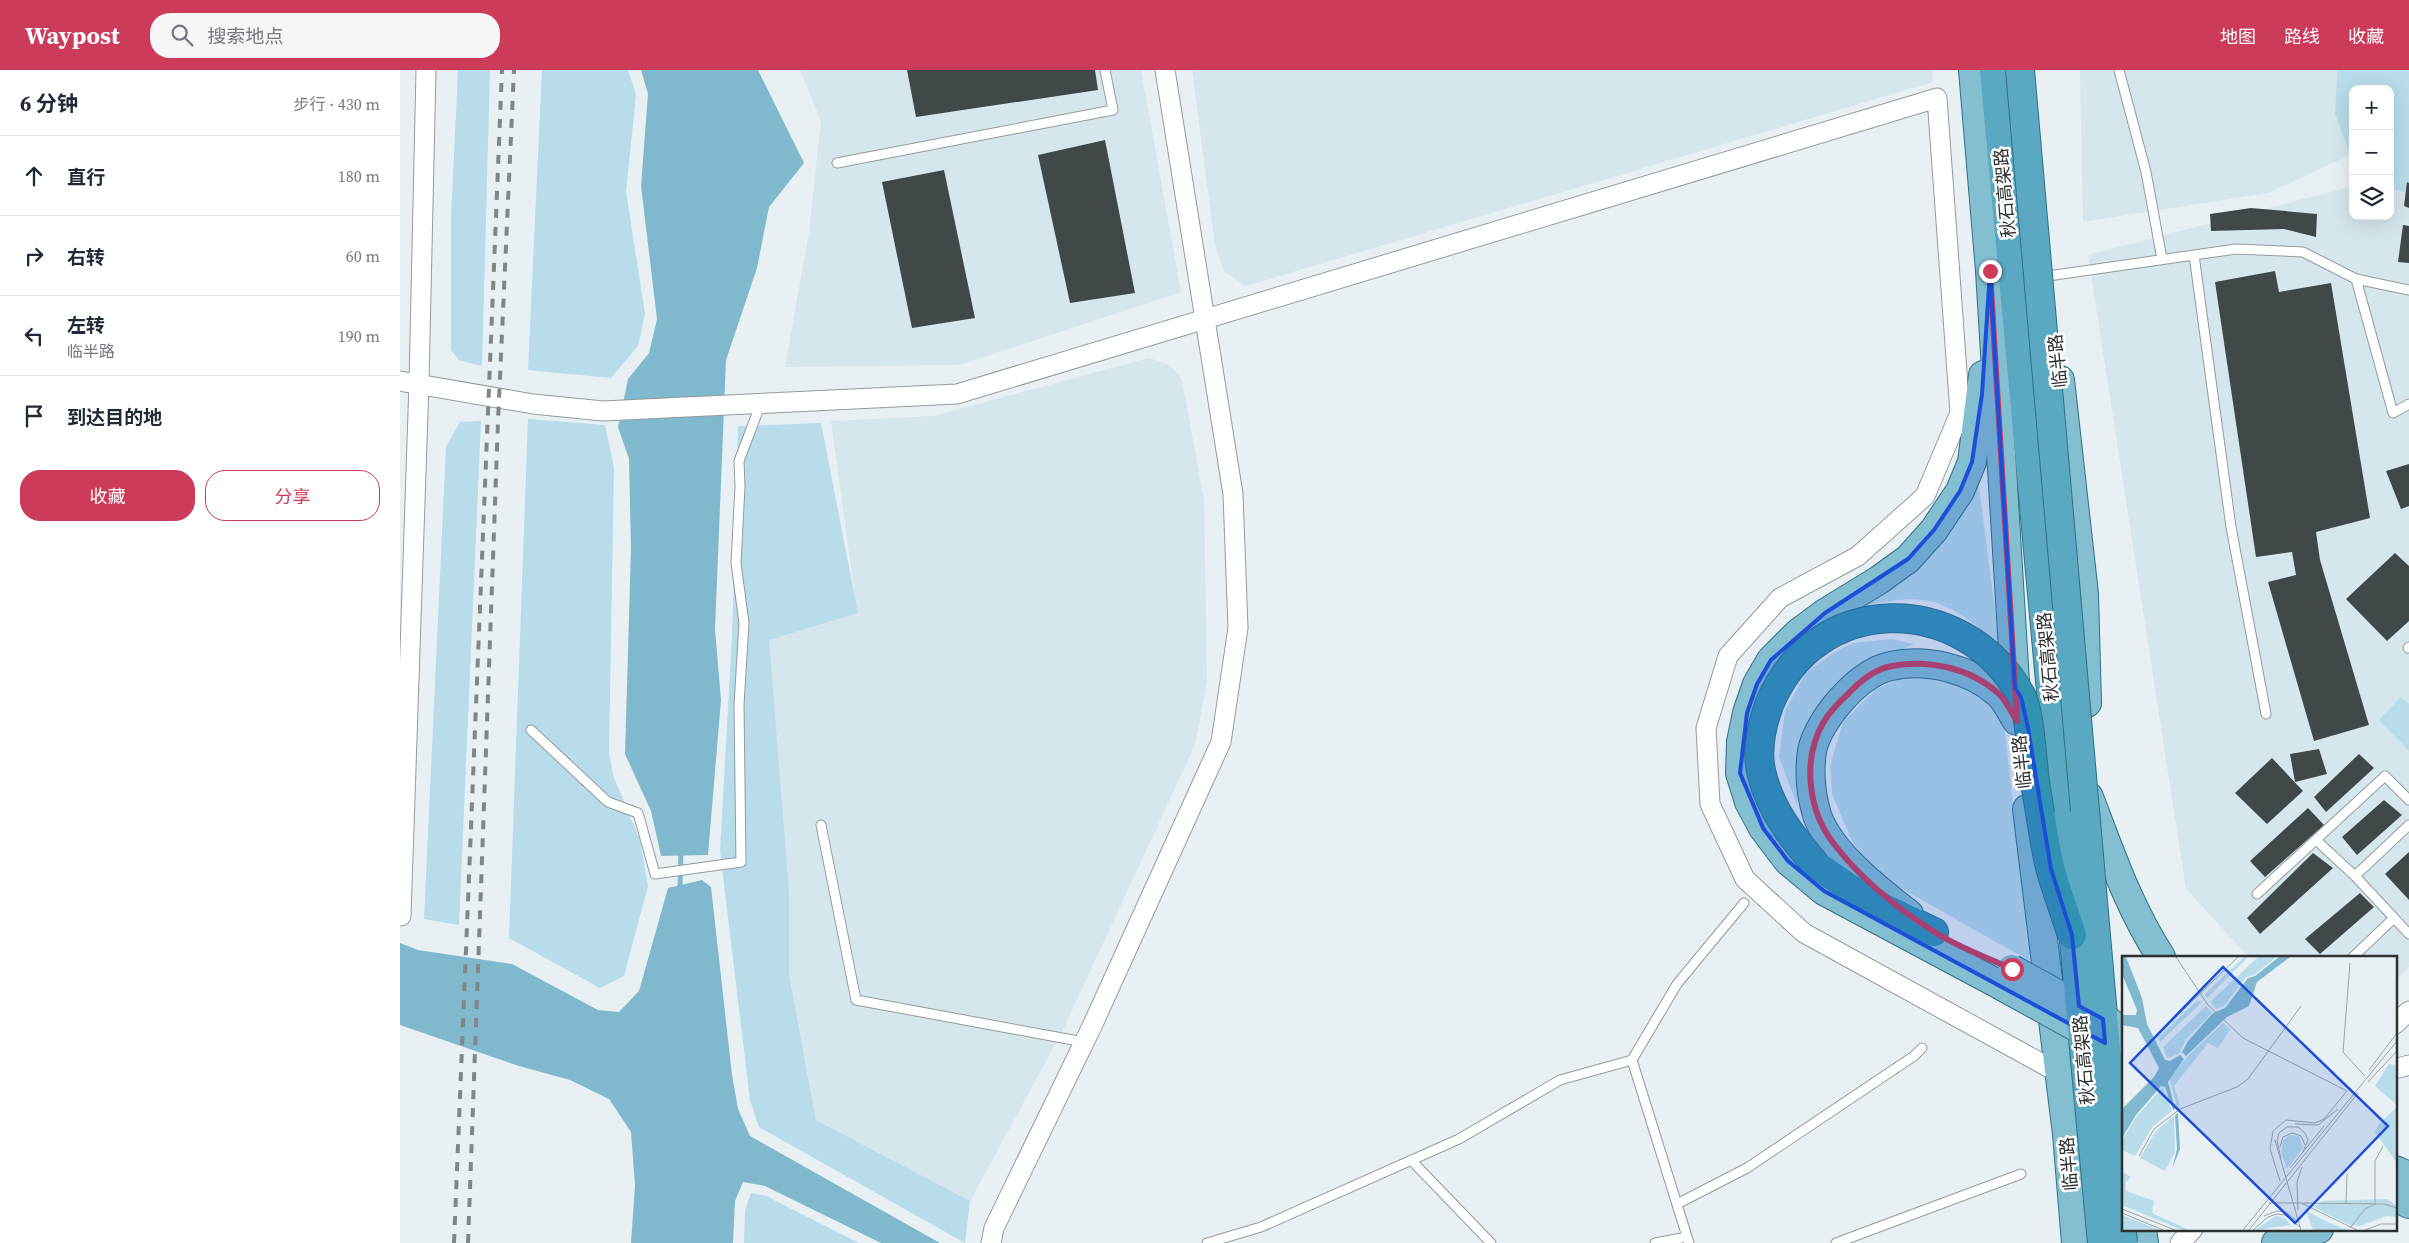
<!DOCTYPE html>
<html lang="zh">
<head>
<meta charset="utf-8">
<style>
  body { margin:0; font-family:"Source Serif 4","Noto Sans SC",serif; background:#f6f6f7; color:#1f2937 }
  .controls { position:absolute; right:15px; top:15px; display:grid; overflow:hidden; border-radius:10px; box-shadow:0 5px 20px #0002 }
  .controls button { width:45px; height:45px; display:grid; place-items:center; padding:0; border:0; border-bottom:1px solid #e0e1e3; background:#fff; color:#1f2937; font:25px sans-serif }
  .stop { position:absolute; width:15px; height:15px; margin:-11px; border:4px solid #cc3c5a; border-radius:50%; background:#fff }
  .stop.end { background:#cc3c5a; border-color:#fff; box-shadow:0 1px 5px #0008 }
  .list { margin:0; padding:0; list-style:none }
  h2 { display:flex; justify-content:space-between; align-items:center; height:65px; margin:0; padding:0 20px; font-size:21px }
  h2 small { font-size:16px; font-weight:400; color:#747a83 }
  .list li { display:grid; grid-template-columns:32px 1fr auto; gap:15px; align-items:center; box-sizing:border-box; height:80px; padding:0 20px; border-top:1px solid #e0e1e3 }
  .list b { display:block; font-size:19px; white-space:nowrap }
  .list p { margin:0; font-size:16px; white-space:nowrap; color:#747a83 }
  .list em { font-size:16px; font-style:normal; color:#747a83 }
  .actions { display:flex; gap:10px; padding:15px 20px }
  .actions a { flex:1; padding:11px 0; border:1px solid #cc3c5a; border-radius:20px; text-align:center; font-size:18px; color:#cc3c5a }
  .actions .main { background:#cc3c5a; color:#fff }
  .icon { flex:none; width:28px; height:28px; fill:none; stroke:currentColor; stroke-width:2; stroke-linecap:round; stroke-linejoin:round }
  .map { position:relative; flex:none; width:2009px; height:1173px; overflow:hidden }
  header { display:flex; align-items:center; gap:30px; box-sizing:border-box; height:70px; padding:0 25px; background:#cc3c5a; color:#fff }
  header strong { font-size:24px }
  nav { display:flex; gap:28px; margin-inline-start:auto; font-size:18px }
  .search { width:350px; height:45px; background:#f6f6f7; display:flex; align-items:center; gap:12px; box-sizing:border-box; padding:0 18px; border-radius:20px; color:#747a83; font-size:19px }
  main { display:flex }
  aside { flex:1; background:#fff }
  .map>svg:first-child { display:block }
</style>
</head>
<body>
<header>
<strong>Waypost</strong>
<div class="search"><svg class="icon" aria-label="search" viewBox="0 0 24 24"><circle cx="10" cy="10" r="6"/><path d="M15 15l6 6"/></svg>搜索地点</div>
<nav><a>地图</a><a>路线</a><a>收藏</a></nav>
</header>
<main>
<aside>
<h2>6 分钟<small>步行 · 430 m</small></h2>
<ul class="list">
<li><svg class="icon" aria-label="ahead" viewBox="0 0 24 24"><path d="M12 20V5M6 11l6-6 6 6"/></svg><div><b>直行</b></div><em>180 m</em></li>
<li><svg class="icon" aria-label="right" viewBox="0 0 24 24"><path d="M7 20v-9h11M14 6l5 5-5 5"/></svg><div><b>右转</b></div><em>60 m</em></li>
<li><svg class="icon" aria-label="left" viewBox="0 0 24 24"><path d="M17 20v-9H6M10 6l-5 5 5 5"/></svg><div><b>左转</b><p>临半路</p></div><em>190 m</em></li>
<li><svg class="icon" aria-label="arrive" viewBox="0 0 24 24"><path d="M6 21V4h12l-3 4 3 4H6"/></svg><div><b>到达目的地</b></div></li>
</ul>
<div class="actions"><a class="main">收藏</a><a>分享</a></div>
</aside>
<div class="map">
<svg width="2009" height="1173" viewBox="0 0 2009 1173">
  <rect width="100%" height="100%" fill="#e8f0f4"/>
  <path fill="#d6e6ed" d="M400,0H741L781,222L560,295L385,297L409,162L421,51Z
    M792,0H1532L1533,12L846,216L824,201L815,175Z
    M1680,0H1937L1935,44L1950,85L1868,123L1683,152Z
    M1953,116V146H1990V119L2009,123V897L1995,911V887H1849L1786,819L1688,185Z
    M749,288L770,295L782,310L804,430L807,612L795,675L663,960L570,1131L416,1050L389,904L368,570L457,542L431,351L533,346Z"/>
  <path fill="#b8dce9" d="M58,0H90L82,296L59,290L51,280V148Z
    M142,0H228L236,25L226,121L245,244L238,276L211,308L128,300Z
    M1937,0H2009V123L1990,119V19H1953V93L1935,44Z
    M128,349L205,355L214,398L209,682L213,705L240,770L248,816L224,906L200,918L109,868Z
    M81,351L59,855L24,849L46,377L60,352Z
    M421,353L458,543L369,570L389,823V904L416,1050L570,1131L565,1173L359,1057L350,1030L320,781L332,567L338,356Z
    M1578,410L1600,578C1580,557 1553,534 1523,530C1500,527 1476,534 1454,538Z
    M1492,569L1514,574L1489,585L1399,686L1397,735L1379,687L1385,641L1406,603L1432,584L1453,573Z
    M1535,605L1564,613L1582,626L1604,652L1630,891L1490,812L1468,794L1452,771L1432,724L1430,696L1443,652L1476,619L1506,606Z
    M2001,627L2009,634V681L1979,650Z
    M351,1123L366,1126L459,1173H344L345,1141Z"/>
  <path fill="#80b9cd" d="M241,0H358L404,93L369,137L357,198L326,290L315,559L321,630L308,785L261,786L251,741L225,684L231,478L229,389L218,357L228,309L249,283L257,249L241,116L248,24Z
    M302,810L311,817L332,1005L338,1039L350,1066L540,1173H481L365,1116L343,1112L335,1131L333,1173H231L235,1115L231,1062L209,1029L170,1010L119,996L0,955V873L18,880L112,894L198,940L219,942L239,921L268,818Z"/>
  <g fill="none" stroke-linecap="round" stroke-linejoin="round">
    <path stroke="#80b9cd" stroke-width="5" d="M280,820L281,779"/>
  </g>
  <path fill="#41484a" d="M507,0H695L698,20L516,47Z
    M705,70L735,223L670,233L638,85Z
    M544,100L575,248L512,258L482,112Z
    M2007,112L2009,113V138L2004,136Z
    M1851,138L1917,144L1916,167L1884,159L1811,161L1810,144Z
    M2003,155L2009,156V193L1998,192Z
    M1875,201L1879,222L1931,213L1970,448L1916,462L1920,490L1969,655L1914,671L1868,512L1896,505L1892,482L1856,487L1815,212Z
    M2009,394V436L2001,439L1986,401Z
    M1995,483L2009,496V551L1987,571L1946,529Z
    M1919,679L1927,704L1895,712L1890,684Z
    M1959,684L1974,698L1926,742L1914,727Z
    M1872,688L1903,721L1867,754L1835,723Z
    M1984,730L2002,745L1957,785L1942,767Z
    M1908,738L1924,755L1865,807L1850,791Z
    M2009,782V830L1985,804Z
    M1913,783L1933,798L1860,864L1847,848Z
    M1960,823L1974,837L1920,884L1905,869Z"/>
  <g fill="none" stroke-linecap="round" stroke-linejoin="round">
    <g stroke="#949b9e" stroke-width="11">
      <path id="service" d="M1719,0L1746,102L1762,189
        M437,93L713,40L705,0
        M1794,185L1831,457L1866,644
        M1648,206L1836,179L1903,182L1956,209L2009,220
        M1956,209L1993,343L2009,334
        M2008,578L2009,577
        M131,660L208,732L238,743L255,804L341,792L339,635L344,553L336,493L340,416L339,391L361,333
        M421,755L456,930L684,972
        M1916,770L1955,806L2009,864
        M1955,806L2009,755
        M1857,824L1985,706L2009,730
        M1953,887L1994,848
        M1232,990L1289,1173
        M1011,1090L1091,1173
        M1277,1134L1347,1098L1514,986L1522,978
        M807,1173L861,1157L1059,1069L1160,1010L1232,990L1277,914L1344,833
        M1255,1173L1287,1167
        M1436,1173L1621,1104"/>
    </g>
    <g stroke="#949b9e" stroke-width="21">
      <path id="minor" d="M0,311L133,334L203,341L557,324L1537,28L1560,343L1525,426L1458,486L1380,528L1328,586L1306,658L1310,734L1345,809L1404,863L1659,1003
        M1,846L19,313L26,0
        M1995,954L2009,941
        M1995,999L2009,995
        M591,1173L594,1158L693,954L821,672L838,558L833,424L765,0
        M1780,1173L1793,1159"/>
    </g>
    <g stroke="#307185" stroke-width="30">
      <path id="primary" d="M1573,0L1590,201L1616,629
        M1583,305L1572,392L1560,421L1534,460L1508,489L1479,510L1425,543L1398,563L1371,590L1357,614L1347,643L1341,672L1340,703L1349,732L1363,758L1388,791L1424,821L1600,915
        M1660,310L1684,524L1687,633
        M1689,727C1710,782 1729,838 1761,887
        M1627,739L1667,1064L1676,1173
        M1509,844C1478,820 1430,783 1417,745C1411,725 1409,702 1412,681C1418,650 1459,602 1491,596C1527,588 1570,599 1598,623C1606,630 1611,642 1617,651
        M1995,1100L2009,1106
        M1995,1126L2009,1134
        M1742,1159L1744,1173
        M1876,1173L1887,1165L1919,1159"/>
    </g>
    <g stroke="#307185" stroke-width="30">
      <path id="trunk" d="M1594,0L1663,753"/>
    </g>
    <g stroke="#307185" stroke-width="30">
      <path id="motorway" d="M1416,795L1469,831L1534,862"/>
    </g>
    <use href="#service" stroke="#fff" stroke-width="9"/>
    <use href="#minor" stroke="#fff" stroke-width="19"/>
    <use href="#primary" stroke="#83bed1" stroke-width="28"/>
    <use href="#trunk" stroke="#5aa8c2" stroke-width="28"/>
    <use href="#motorway" stroke="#3193b2" stroke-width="28"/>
    <path stroke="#818688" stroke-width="4" stroke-dasharray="9 9" stroke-linecap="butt" d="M54,1173L102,0
      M68,1173L98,351L114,0"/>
    <g stroke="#307185" stroke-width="30" stroke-linecap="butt">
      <path id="primary-bridge" d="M1612,899L1723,960
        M1600,915L1723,983"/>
    </g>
    <g stroke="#307185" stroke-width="30" stroke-linecap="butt">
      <path id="trunk-bridge" d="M1620,0L1723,1173
        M1663,753L1702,1173"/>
    </g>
    <g stroke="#307185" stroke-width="30" stroke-linecap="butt">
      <path id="motorway-bridge" d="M1416,795C1393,768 1371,741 1362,705C1356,683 1361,657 1369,635C1415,521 1563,521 1621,625C1631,644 1632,696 1636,719C1641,746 1644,774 1651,801C1657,822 1665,844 1672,865"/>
    </g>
    <use href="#primary-bridge" stroke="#83bed1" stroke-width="28"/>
    <use href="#trunk-bridge" stroke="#5aa8c2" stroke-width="28"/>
    <use href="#motorway-bridge" stroke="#3193b2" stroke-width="28"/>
  </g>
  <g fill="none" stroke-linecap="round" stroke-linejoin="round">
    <path stroke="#cc3c5a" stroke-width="6" d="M1590,201L1617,651C1611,642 1606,630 1598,623C1570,598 1528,589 1492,596C1475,599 1459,612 1448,624C1439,632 1429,643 1423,653C1402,690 1408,741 1434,774C1460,808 1497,838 1533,861C1557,877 1586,887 1612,899"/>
  </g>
  <path fill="#1d4ed8" fill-opacity="0.2" stroke="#1d4ed8" stroke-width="4" stroke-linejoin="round" d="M1590,201L1615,618L1621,627L1628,658L1651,799L1672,865L1679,936L1703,949L1705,973L1424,821L1388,791L1363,758L1340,703L1347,643L1357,614L1371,590L1425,543L1508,489L1534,460L1560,421L1572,392L1582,324Z"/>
  <g text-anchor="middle" stroke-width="5" stroke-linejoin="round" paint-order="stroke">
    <g font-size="18" fill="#2e3132" stroke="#fff">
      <text transform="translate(1605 123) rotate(-95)" y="6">秋石高架路</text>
      <text transform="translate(1658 291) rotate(-96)" y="6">临半路</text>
      <text transform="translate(1648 587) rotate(-95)" y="6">秋石高架路</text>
      <text transform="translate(1622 692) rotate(-96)" y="6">临半路</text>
      <text transform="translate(1684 990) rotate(-95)" y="6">秋石高架路</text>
      <text transform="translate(1669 1094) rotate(-95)" y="6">临半路</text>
    </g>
  </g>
  <g transform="translate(1722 886)">
    <rect width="275" height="275" fill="#e8f0f4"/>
    <path d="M122,1H126L85,42L83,38ZM136,1H154L132,19L124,21L102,50L94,53L88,46ZM75,45L80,46L38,86L36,82ZM84,50L90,56L87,60L64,83L57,98L45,102L41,91ZM101,67L108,73L96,92L86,87L52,130L58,149L55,152L48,123L66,100ZM267,108L275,109V149L253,130ZM41,131L50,155L31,170L13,200L0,194V184L15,160ZM275,151V207L253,176L257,168ZM52,160L53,196L43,215L18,202L34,175ZM168,179L177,180L181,192L165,213L159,196L161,184ZM0,216L9,221L4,226V235L32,245L30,257L67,274H60L0,249ZM265,243L275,250V261L264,260L238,270L228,269L191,251L201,245ZM184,255L210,268L225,274H191ZM0,259L37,274H0ZM154,260L163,262L169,269L133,274Z" fill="#b8dce9"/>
    <path d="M0,1H4L20,42L25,68L43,104L48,105L58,99L62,103L46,126L53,153L51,154L43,131L39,130L14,159L0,182L1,152L32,121L37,112L16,72L0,69V59H14L15,54L0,18ZM157,1H168L135,26L127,50L105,61L64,100L60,96L66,85L91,57L103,52L126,22L133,20ZM56,157L58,193L50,213L55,193L53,159Z" fill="#80b9cd"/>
    <path fill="none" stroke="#9ea4a6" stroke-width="1" d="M54,1L86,49L121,82L225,135L202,163L193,167L164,164L151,175L148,193L158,225M228,7L221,96L243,120M34,80L116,1M247,114L275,77M246,126L275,95M173,168L196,169L216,153M153,184L179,274M158,191L161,181L170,177L179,180L183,189M17,200L32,173L58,153L115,131L126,123L179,50M159,203L155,184L157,177L165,171H176L183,177L186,184L181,196M168,212L202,170M147,247H179L235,274M181,247L262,248L275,252M224,248L225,218M0,253L53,274M176,254L175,226L180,211M0,257L41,274M142,260L155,255L164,256L176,266M228,272L243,253L253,248V205L261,190M121,274L275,85M127,274L236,137M131,274L146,261L155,258L163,259L178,271M243,274L259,268H275"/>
    <path fill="#1d4ed8" fill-opacity="0.15" stroke="#1d4ed8" stroke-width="2.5" d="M101,11L266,170L173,267L8,107Z"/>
    <rect width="275" height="275" fill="none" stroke="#2e3132" stroke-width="2.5"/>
  </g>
</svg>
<div class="controls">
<button>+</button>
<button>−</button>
<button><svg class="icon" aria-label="layers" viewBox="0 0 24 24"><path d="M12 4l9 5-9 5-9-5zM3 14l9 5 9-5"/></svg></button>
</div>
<div class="stop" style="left:1612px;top:899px"></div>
<div class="stop end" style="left:1590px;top:201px"></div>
</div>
</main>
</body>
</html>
